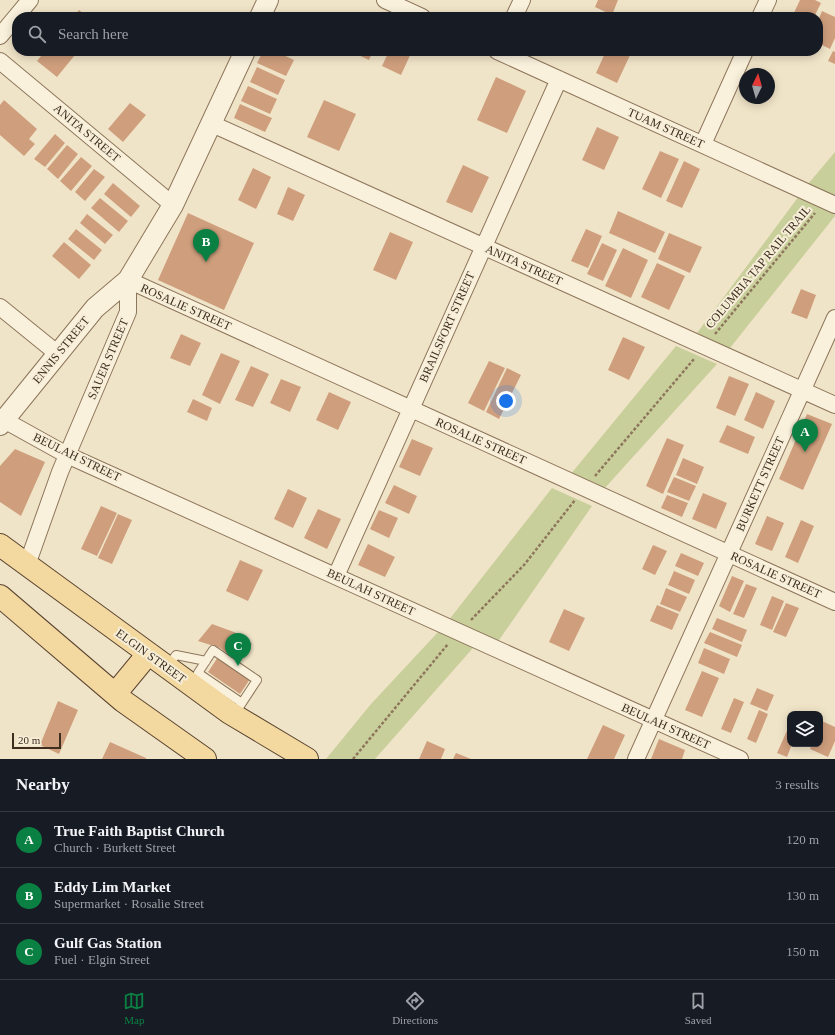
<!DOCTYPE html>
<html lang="en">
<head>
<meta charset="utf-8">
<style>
  body { margin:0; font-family:"Times New Roman",serif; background:#20242c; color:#f1f3f6 }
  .controls { position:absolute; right:12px; bottom:12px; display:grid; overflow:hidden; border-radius:8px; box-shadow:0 2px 10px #0003 }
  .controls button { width:36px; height:36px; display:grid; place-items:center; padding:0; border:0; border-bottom:1px solid #363941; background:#171b24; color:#f1f3f6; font:20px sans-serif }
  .compass { position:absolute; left:739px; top:68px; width:36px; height:36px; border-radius:50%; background:#171b24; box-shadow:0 2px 10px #0003; rotate:5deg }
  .scale { position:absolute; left:12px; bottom:10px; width:49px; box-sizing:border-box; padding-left:4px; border:2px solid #3d2e20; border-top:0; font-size:11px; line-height:14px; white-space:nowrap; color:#3d2e20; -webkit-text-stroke:3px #f7eed8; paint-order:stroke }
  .you { position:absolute; left:506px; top:401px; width:14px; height:14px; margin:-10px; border:3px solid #fff; border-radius:50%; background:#1a73e8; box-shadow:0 0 0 6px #1a73e833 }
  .badge { display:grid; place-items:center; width:26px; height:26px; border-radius:50%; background:#0b8043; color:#fff; font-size:13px; font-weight:700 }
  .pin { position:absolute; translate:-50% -33px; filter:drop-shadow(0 1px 2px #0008) }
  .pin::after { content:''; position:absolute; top:21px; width:14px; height:12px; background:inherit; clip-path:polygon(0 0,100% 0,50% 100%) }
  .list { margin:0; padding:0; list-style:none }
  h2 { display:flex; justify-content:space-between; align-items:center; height:52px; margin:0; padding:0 16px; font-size:17px }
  h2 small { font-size:13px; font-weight:400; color:#9ea1a6 }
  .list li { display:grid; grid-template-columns:26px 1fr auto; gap:12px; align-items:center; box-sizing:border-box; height:56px; padding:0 16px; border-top:1px solid #363941 }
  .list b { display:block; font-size:15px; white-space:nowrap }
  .list p { margin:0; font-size:13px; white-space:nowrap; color:#9ea1a6 }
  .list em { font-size:13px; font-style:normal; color:#9ea1a6 }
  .icon { flex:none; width:22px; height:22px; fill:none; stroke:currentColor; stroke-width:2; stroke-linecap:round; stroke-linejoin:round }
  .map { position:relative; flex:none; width:835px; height:759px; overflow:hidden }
  .search { position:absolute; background:#171b24; box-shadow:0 2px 10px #0003; left:12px; right:12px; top:12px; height:44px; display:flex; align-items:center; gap:10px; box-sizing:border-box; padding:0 14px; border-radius:16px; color:#9ea1a6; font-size:15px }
  .sheet { height:220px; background:#171b24 }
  nav { display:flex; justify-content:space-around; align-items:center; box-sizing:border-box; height:56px; border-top:1px solid #363941; background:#171b24; font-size:11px; color:#9ea1a6 }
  nav a { display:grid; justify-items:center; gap:2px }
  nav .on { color:#0b8043 }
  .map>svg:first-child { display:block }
</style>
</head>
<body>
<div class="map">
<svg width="835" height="759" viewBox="0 0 835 759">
  <rect width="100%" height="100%" fill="#f0e4c8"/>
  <path fill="#c9cf9b" d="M835,152V197L808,184Z
    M799,196L835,212V216L730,348L697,333Z
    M676,346L717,364L604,489L570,475Z
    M552,488L592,506L497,643L448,621Z
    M439,631L473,648L375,759H326L371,704Z"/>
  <path fill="#cf9f7d" d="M598,0H618L612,15L595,7Z
    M800,0H815L821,3L814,17H792Z
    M79,10L88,17H73Z
    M822,11L835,17V38L830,49L818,43V21Z
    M45,51H71L75,55L57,77L37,61Z
    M263,51H275L294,60L286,76L257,63Z
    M350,51H373L369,60Z
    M389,51H412L401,75L382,66Z
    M606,51H632L617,83L596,73Z
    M833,51L835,52V64L828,61Z
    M257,67L285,80L278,95L250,82Z
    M496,77L526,91L507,133L477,120Z
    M248,86L277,99L270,114L241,101Z
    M4,100L37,129L29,139L35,144L24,156L0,135V105Z
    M324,100L356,114L339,151L307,137Z
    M130,103L146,115L123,142L108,129Z
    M240,104L272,118L265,132L234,118Z
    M597,127L619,137L604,170L582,160Z
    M55,134L65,143L45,167L34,159Z
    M67,145L78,154L58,179L47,169Z
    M660,151L679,159L661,198L642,189Z
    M81,157L92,166L71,191L60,181Z
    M684,161L700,169L682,208L666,201Z
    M463,165L489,177L472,213L446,202Z
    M253,168L271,177L256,209L238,200Z
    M94,169L105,177L85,201L75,192Z
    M113,183L140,206L131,217L104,194Z
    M288,187L305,195L293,221L277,214Z
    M100,198L128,221L119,232L91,208Z
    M618,211L665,232L655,253L609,233Z
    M188,213L254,243L224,310L158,280Z
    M87,214L113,235L105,244L80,223Z
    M76,229L102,250L94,260L68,239Z
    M586,229L602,236L588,268L571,261Z
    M390,232L413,242L396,280L373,270Z
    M669,233L702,247L690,273L658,259Z
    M64,242L91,265L79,279L52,256Z
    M602,243L617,250L603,281L587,274Z
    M623,248L648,260L631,298L605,286Z
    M657,263L685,276L669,310L641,297Z
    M801,289L816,295L807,319L791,313Z
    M181,334L201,343L190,366L170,358Z
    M623,337L645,347L629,380L608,370Z
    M221,353L240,361L220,404L202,395Z
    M489,361L505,368L484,411L468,403Z
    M251,366L269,374L253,407L235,400Z
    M507,368L521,375L499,419L486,412Z
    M729,376L749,384L735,416L716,408Z
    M281,379L301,387L290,412L270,403Z
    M329,392L351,402L338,430L316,420Z
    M756,392L775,401L763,429L744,420Z
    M193,399L212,408L207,421L187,412Z
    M807,414L832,424L803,490L779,479Z
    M727,425L755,437L748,454L719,442Z
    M667,438L684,445L663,494L646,486Z
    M412,439L433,448L420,476L399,467Z
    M15,449L45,462L21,516L0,502V466Z
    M683,458L704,467L697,484L676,475Z
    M674,477L696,486L689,501L667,492Z
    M394,485L417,496L409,514L385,503Z
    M288,489L307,498L293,528L274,519Z
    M703,493L727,503L716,529L692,519Z
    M667,495L688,503L682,517L661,508Z
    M101,506L117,513L97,556L81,549Z
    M318,509L341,519L327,549L304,538Z
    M379,510L398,518L389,538L370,529Z
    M118,514L132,520L112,564L98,558Z
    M767,516L784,523L772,551L755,544Z
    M801,520L814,526L798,563L785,557Z
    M368,544L395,557L385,577L358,565Z
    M653,545L667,551L655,575L642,569Z
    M681,553L704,563L698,576L675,566Z
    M240,560L263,570L248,601L226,591Z
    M674,571L695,580L689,594L668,585Z
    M732,576L744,581L730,612L719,606Z
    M746,584L757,588L744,618L733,614Z
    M666,588L687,597L680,612L660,604Z
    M772,596L784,601L772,630L760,625Z
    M786,603L799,608L786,637L773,632Z
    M657,605L679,614L672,630L650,621Z
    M564,609L585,618L569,651L549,642Z
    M717,618L747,630L742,642L712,629Z
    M212,624L234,632L252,644L238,661L220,648L198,641Z
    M710,632L742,645L737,657L704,643Z
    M704,648L730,659L724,674L698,663Z
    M218,657L250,679L240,694L208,672Z
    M702,671L719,678L702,717L685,710Z
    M757,688L774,695L767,711L750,704Z
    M734,698L744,702L731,733L721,729Z
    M58,701L78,710L59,754L40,745Z
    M759,710L768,714L756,743L747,739Z
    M822,721L835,727V741L828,757L810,749L812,744H820Z
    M790,724V744H792L787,757L777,753Z
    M603,725L625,735L614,759H587Z
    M659,739L685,750L682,759H651Z
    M427,741L445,749L441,759H419Z
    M110,742L146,758V759H102Z
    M456,753L471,759H453Z"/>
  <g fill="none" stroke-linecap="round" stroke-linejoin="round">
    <g stroke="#8d765c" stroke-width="10">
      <path id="service" d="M167,667L176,655L206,661
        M234,715L257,680L213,650L198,673L242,703"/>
    </g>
    <g stroke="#8d765c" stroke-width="18">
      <path id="minor" d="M385,0L422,17
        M514,17L522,0
        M760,17L768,0
        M0,36L30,0
        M497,51L835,205
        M0,61L173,205
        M212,124L835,405
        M703,144L745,51
        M0,307L58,354
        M4,420L67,455L740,759
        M27,565L60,472L128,312V280L835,602
        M336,576L559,79
        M636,759L835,318"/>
    </g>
    <g stroke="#8d765c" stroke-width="22">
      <path id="tertiary" d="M260,17L268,0
        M0,425L95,308L128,280L173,205L245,51"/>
    </g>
    <g stroke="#5b4430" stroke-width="24">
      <path id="primary" d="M0,545L230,713L307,759
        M0,596L123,701L205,759
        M115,694L148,654"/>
    </g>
    <path stroke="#8d765c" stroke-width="2.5" stroke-dasharray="3 2" stroke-linecap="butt" d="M715,334L815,213
      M595,476L694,359
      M471,620L524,565L575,500
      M353,759L448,644"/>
    <use href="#service" stroke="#faf1dc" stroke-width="8"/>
    <use href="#minor" stroke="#faf1dc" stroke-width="16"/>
    <use href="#tertiary" stroke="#faf1dc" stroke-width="20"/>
    <use href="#primary" stroke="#f3d9a0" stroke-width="22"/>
  </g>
  <g text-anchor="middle" stroke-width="4" stroke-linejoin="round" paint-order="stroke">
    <g font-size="12" fill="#3d2e20" stroke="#f7eed8">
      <text transform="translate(666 128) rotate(24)" y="4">TUAM STREET</text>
      <text transform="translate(87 133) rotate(40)" y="4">ANITA STREET</text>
      <text transform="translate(524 265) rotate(24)" y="4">ANITA STREET</text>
      <text transform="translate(758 267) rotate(-50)" y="4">COLUMBIA TAP RAIL TRAIL</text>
      <text transform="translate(186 307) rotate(24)" y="4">ROSALIE STREET</text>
      <text transform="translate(447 327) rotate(-66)" y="4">BRAILSFORT STREET</text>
      <text transform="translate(61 350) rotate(-51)" y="4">ENNIS STREET</text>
      <text transform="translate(108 359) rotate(-67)" y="4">SAUER STREET</text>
      <text transform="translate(481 441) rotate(24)" y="4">ROSALIE STREET</text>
      <text transform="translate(77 457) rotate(26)" y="4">BEULAH STREET</text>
      <text transform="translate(760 484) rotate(-66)" y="4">BURKETT STREET</text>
      <text transform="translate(776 575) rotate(24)" y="4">ROSALIE STREET</text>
      <text transform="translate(371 592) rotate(25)" y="4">BEULAH STREET</text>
      <text transform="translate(151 656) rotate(36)" y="4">ELGIN STREET</text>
      <text transform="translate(666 726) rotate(24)" y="4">BEULAH STREET</text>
    </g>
  </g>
</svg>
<div class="controls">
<button><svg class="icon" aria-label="layers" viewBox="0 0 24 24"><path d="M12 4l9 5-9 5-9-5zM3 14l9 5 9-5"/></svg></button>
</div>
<svg class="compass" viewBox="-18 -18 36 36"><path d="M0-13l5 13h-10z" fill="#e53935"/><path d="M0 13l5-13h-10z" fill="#9ea1a6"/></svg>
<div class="scale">20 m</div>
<div class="you"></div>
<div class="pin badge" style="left:805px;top:452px">A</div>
<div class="pin badge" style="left:206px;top:262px">B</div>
<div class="pin badge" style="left:238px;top:666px">C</div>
<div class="search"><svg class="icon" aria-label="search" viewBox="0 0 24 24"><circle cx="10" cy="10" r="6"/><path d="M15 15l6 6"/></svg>Search here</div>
</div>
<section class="sheet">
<h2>Nearby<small>3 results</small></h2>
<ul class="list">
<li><span class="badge">A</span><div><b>True Faith Baptist Church</b><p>Church · Burkett Street</p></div><em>120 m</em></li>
<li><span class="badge">B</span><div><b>Eddy Lim Market</b><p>Supermarket · Rosalie Street</p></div><em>130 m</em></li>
<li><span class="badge">C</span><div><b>Gulf Gas Station</b><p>Fuel · Elgin Street</p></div><em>150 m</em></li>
</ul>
</section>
<nav>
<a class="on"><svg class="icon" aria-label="map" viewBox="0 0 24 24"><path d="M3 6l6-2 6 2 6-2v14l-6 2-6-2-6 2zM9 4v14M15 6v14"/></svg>Map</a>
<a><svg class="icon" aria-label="directions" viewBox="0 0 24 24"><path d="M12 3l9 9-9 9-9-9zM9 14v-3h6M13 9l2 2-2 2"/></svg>Directions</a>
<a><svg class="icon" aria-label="saved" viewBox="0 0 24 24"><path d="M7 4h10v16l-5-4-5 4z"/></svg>Saved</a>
</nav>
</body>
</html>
